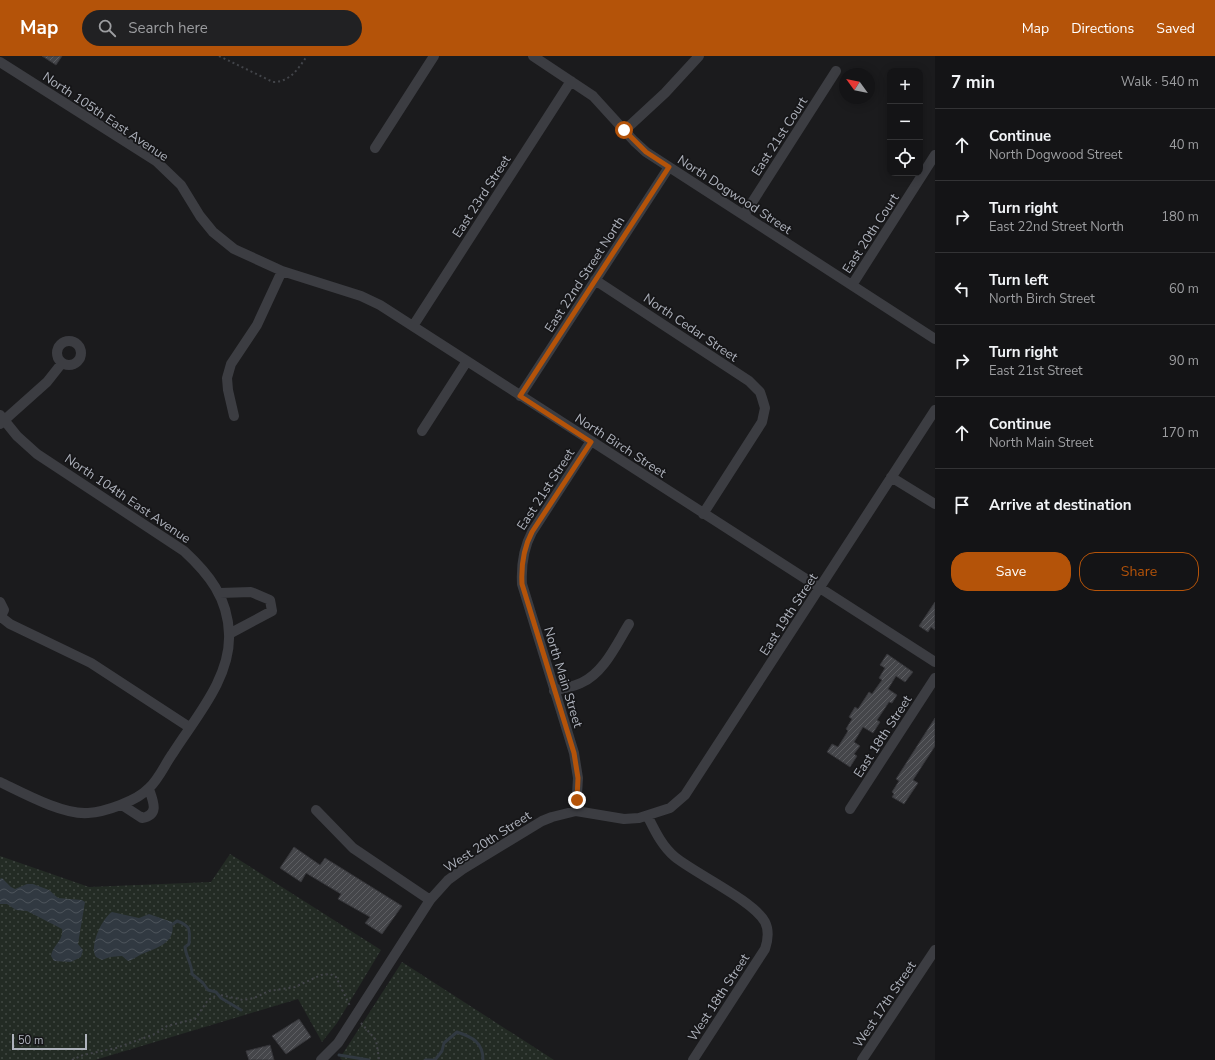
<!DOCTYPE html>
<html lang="en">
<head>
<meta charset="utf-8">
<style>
  body { margin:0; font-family:"Nunito Sans",sans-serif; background:#212123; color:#f1f3f6 }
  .controls { position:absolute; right:12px; top:12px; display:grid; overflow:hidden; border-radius:8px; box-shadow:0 2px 10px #0003 }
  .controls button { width:36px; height:36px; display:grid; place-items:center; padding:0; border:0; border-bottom:1px solid #333335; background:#141416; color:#f1f3f6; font:20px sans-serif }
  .compass { position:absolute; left:839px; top:12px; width:36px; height:36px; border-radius:50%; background:#141416; box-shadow:0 2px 10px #0003; rotate:303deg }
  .scale { position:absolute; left:12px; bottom:10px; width:75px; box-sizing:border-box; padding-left:4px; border:2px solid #aeb2bc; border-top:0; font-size:11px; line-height:14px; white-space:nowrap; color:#aeb2bc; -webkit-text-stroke:3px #161618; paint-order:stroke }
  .stop { position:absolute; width:12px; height:12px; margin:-9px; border:3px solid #b45309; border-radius:50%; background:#fff }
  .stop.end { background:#b45309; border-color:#fff; box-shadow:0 1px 4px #0008 }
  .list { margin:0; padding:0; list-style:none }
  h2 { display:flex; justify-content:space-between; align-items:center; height:52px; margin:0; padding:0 16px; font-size:17px }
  h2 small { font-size:13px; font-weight:400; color:#9d9ea1 }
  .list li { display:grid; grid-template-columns:26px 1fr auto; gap:12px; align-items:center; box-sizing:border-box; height:72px; padding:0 16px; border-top:1px solid #333335 }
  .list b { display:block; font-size:15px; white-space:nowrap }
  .list p { margin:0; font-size:13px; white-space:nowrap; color:#9d9ea1 }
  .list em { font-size:13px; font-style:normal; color:#9d9ea1 }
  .actions { display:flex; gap:8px; padding:12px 16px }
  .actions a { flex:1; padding:9px 0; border:1px solid #b45309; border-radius:16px; text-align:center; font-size:14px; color:#b45309 }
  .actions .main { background:#b45309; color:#fff }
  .icon { flex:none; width:22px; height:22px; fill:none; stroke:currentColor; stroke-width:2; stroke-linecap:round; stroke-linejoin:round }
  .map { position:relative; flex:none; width:935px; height:1004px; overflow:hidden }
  header { display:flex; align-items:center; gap:24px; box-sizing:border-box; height:56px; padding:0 20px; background:#b45309; color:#fff }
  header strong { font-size:19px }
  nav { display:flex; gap:22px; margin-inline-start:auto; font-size:14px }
  .search { width:280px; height:36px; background:#212123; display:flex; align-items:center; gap:10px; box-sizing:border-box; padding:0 14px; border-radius:22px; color:#9d9ea1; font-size:15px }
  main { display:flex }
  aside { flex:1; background:#141416 }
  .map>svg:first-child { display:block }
</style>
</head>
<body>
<header>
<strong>Map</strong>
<div class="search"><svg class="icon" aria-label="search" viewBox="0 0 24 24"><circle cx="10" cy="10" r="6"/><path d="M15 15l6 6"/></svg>Search here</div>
<nav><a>Map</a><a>Directions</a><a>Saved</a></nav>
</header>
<main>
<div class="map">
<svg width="935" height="1004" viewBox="0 0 935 1004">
  <defs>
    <pattern id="grass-dots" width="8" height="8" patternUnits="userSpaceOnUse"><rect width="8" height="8" fill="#232b24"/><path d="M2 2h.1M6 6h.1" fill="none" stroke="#404742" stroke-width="1.8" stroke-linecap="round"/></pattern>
    <pattern id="water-waves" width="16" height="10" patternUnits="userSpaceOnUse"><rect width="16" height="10" fill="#313941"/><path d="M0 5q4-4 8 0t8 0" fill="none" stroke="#4c535a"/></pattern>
    <pattern id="building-hatch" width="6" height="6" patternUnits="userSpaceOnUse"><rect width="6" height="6" fill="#45464a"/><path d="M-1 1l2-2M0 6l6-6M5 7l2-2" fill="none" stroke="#5d5e62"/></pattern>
  </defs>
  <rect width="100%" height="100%" fill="#1b1b1d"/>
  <path fill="url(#grass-dots)" d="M230,798L381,894L337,967L322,986L298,943L95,1004H0V800L89,831L211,826Z
    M402,906L554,1004H342L340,1002Z"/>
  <path fill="url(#water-waves)" d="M2,822L11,831L15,833L27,828H33L49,834L58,842L82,844L85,846L78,888L83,894L81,901L71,906L54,905L51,900C53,889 64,884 62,873L27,855L16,854L7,848H0V823Z
    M112,856L139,862L149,858L172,866C177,888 155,892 140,899C136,901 132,904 128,905L122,900L110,901L102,904L96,901C89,890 102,862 112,856Z"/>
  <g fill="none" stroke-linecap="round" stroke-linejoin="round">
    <path stroke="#313941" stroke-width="3" d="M173,868L177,865C191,870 190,874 189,888L185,891C186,901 192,908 192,918L203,927L208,934L216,936L221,942L241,954
      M339,999L369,1004
      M425,1004H433
      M435,1004L442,995L444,987L457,976C472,981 483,986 483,1004"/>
  </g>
  <path fill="url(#building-hatch)" stroke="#353539" d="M42,0H62L56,9Z
    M935,546V574L931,571L928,576L919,570Z
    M887,598L913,616L905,626L896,620L888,633L897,639L892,647L889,646L877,664L880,666L873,677L863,671L854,686L860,690L854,698L857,700L850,711L827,696L832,688L838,691L848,675L846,673L852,663L849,661L855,651L858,653L869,636L872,638L882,624L879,622L885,612L880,609Z
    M935,662V690L913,724L918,727L904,748L892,741L894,738L892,736L899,725L896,723Z
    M294,791L320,809L325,802L402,850L382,878L365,867L370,861L338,843L341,838L306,817L301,826L280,812Z
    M299,963L311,981L286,998L272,980Z
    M270,989L274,1004H249L246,995Z"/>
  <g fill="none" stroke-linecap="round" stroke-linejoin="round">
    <path stroke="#424449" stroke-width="2" stroke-dasharray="2 3" stroke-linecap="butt" d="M219,0L273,26C290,26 298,13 307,0
      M221,939L243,944L254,942L269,935L295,931L321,919L330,918L336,921L350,950
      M361,967L376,984L379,1003
      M72,1004L83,999L116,992L155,978L167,970L195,963L208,944L215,940"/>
    <path stroke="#3c3d42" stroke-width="10" d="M533,0L593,40L634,85L646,96L935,283
      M0,6L156,105L181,129L200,160L213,176L234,193L282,215L361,240L380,249L935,606
      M625,74L665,37L699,0
      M375,92L434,0
      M744,159L836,15
      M595,224L749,325L760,336L762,342L765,352L762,366L703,458
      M852,229L935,99
      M413,270L571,25
      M57 297a12 12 0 1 1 24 0a12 12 0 1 1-24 0Z
      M520,340L669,111
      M0,359L17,380L37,398L184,495C209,518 228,542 229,578C231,622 195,662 173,697C165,708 159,723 149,732C137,745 105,756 88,757C63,759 23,737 0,726
      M234,360L228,334L227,322L231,308L257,269L282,215
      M0,368L47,326L62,307
      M422,375L467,305
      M891,421L935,448
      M220,537L251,536L270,544L272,555L229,578
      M0,546L4,554L0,562
      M1,561L10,568L91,607L189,671
      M554,635C563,632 573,631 581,627C604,617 617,587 629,568
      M122,749L142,762C160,759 153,745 149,733
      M850,753L935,622
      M316,754L353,792L430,844
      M576,755L578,722L574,697L522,528C521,509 523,493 532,476L591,385
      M648,761C655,775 662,790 675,801C696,818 754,845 765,866C769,874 768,884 765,893L693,1004
      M321,1004L338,987L430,844L448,824L463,813L542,765L552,761L576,755L624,763L639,762L670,752L685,739L935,354
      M862,1004L935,894"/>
  </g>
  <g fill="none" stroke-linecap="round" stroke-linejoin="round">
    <path stroke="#b45309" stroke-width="5" d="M577,744L578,722L574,697L522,528C521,509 523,493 532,476L591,386L520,340L669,111L646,96L624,74"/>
  </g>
  <g text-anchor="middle" stroke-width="3.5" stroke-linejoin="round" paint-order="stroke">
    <g font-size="13" fill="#aeb2bc" stroke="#161618">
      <text transform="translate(106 60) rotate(34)" y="5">North 105th East Avenue</text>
      <text transform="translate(779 80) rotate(-57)" y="5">East 21st Court</text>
      <text transform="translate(735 138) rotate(33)" y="5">North Dogwood Street</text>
      <text transform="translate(481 140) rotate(-57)" y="5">East 23rd Street</text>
      <text transform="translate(870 177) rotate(-57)" y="5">East 20th Court</text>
      <text transform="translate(584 218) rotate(-57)" y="5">East 22nd Street North</text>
      <text transform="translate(691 271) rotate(34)" y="5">North Cedar Street</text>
      <text transform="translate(621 389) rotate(33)" y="5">North Birch Street</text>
      <text transform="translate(545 433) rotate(-57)" y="5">East 21st Street</text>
      <text transform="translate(128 442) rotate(34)" y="5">North 104th East Avenue</text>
      <text transform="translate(788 558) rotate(-57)" y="5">East 19th Street</text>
      <text transform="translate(564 621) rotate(73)" y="5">North Main Street</text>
      <text transform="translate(882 680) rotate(-57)" y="5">East 18th Street</text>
      <text transform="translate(487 785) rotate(-33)" y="5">West 20th Street</text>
      <text transform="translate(718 941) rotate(-57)" y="5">West 18th Street</text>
      <text transform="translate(884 948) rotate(-56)" y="5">West 17th Street</text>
    </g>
  </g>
</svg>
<div class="controls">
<button>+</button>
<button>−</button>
<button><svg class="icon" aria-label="locate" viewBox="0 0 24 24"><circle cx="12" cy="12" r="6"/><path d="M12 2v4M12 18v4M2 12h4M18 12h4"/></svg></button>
</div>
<svg class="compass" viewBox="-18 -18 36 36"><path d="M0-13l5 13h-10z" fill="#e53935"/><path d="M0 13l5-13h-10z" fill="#9d9ea1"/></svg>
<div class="scale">50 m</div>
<div class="stop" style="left:624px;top:74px"></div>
<div class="stop end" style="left:577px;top:744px"></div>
</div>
<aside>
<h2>7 min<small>Walk · 540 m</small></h2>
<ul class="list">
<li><svg class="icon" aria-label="ahead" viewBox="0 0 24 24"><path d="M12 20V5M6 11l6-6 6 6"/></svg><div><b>Continue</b><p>North Dogwood Street</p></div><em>40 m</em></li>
<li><svg class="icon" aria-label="right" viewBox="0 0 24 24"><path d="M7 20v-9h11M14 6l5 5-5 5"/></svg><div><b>Turn right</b><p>East 22nd Street North</p></div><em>180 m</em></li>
<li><svg class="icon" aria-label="left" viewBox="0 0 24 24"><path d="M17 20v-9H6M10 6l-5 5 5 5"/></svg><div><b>Turn left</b><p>North Birch Street</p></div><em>60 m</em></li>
<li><svg class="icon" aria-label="right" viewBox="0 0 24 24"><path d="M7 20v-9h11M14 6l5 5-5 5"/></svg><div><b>Turn right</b><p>East 21st Street</p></div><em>90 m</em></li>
<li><svg class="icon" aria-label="ahead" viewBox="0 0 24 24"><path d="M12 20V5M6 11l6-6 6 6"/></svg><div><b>Continue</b><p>North Main Street</p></div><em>170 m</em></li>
<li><svg class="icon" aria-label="arrive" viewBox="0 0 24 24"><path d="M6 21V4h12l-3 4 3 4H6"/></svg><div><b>Arrive at destination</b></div></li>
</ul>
<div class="actions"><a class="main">Save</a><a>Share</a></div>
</aside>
</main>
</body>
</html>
